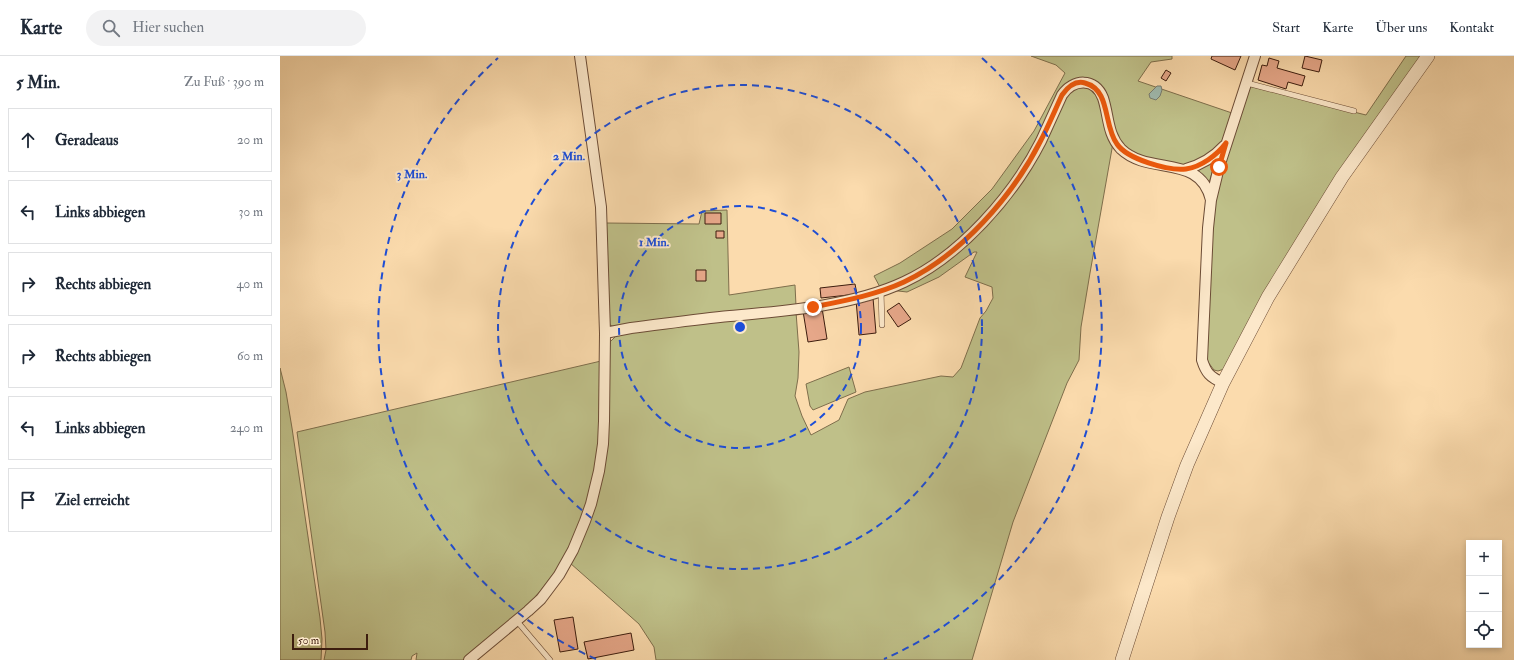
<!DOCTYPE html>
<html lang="de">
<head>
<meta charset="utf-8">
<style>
  body { margin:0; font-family:"IM FELL Double Pica",serif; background:#f2f2f3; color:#1f2937 }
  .controls { position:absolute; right:12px; bottom:12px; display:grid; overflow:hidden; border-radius:0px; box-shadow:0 2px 6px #0003 }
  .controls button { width:36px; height:36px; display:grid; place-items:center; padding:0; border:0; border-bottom:1px solid #e0e1e3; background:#fff; color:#1f2937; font:20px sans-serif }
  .scale { position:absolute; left:12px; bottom:10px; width:76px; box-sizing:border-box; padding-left:4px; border:2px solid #3d1d0e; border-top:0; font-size:11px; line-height:14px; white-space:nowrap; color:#3d1d0e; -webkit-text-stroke:3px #fce8ca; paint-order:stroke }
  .stop { position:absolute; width:12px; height:12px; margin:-9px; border:3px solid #ea580c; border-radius:50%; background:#fff }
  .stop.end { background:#ea580c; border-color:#fff; box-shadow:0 1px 4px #0008 }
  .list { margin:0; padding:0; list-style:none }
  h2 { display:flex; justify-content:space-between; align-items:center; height:52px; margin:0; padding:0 16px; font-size:17px }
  h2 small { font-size:13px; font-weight:400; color:#747a83 }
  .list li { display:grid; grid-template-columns:26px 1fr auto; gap:12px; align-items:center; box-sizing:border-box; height:64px; margin:0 8px 8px; padding:0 8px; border:1px solid #e0e1e3; border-radius:0px }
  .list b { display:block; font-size:15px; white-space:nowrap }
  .list em { font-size:13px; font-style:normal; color:#747a83 }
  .icon { flex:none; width:22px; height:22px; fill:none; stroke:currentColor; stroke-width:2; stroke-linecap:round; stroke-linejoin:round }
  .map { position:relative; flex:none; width:1234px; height:604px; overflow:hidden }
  header { display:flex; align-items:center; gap:24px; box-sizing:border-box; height:56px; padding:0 20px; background:#fff; border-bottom:1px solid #e0e1e3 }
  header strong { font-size:19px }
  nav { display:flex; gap:22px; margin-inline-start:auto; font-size:14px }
  .search { width:280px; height:36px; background:#f2f2f3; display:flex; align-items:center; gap:10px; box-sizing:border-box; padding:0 14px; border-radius:22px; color:#747a83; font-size:15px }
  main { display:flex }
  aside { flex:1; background:#fff }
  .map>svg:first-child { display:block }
</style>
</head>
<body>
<header>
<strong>Karte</strong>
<div class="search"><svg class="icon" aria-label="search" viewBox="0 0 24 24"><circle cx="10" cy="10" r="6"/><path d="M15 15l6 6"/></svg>Hier suchen</div>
<nav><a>Start</a><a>Karte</a><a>Über uns</a><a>Kontakt</a></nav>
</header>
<main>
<aside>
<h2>5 Min.<small>Zu Fuß · 390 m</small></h2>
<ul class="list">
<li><svg class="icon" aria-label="ahead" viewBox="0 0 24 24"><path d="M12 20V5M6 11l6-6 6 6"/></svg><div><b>Geradeaus</b></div><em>20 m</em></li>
<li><svg class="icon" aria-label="left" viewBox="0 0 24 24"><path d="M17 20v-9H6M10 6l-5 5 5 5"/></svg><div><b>Links abbiegen</b></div><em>30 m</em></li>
<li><svg class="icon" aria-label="right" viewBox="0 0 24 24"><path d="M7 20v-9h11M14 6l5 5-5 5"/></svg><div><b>Rechts abbiegen</b></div><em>40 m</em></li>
<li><svg class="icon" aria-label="right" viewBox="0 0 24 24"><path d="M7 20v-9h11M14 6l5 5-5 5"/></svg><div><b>Rechts abbiegen</b></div><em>60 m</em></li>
<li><svg class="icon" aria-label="left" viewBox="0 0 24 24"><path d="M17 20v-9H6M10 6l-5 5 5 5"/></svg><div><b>Links abbiegen</b></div><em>240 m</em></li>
<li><svg class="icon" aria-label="arrive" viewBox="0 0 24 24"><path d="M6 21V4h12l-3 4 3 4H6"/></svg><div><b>Ziel erreicht</b></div></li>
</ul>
</aside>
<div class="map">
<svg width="1234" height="604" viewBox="0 0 1234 604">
  <rect width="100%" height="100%" fill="#fbdbad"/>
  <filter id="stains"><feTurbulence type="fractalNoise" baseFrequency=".005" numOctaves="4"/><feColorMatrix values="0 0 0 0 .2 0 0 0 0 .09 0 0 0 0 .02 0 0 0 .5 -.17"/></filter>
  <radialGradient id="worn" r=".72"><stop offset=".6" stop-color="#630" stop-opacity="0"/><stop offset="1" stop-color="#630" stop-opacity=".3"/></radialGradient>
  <path fill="#bfc089" stroke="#7e6e4c" d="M751,0H892V3L871,6L858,25L952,57L941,88L928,100L910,109L895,110L865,103L833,87L810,217L801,271L799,304L787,327L733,466L692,604H376L374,591L359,568L290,507L314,453L330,286L337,279L354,274L516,256L519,296L518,322L515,340L522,360L531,379L559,364L568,343L585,336L661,320L673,321L681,312L700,262L706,255L713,242L712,231L685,221L697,196H694L659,221L627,236L601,233L594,220L620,207L672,173L712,133L754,75L785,17L776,9Z
    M1126,0H1142L944,313L938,315L934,314L925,302L932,159L937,131L969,30L1086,59Z
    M936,103L929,127L917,114Z
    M447,154L449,239L515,229L516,250L334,271L328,268L326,167L419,168L422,155Z
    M321,305V375L317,408L304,459L282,506L261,534L244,554L183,604H136L137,597L132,600L131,604H44L46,594L45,576L17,376Z
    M569,311L576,336L533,354L530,350L526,328Z
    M0,312L6,336L12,372L40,562L42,583L41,604H0Z"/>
  <path fill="#9fbaaf" stroke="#787b6f" d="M877,30H881L882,34L880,40L876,44L870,42L869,38Z"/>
  <path fill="#e6a789" stroke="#3d1d0e" d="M932,0H961L955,14L931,3Z
    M1025,0L1042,4L1039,16L1022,12Z
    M989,2L999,5L997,12L1025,20L1022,30L1008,26L1006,33L978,24L982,9L987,10Z
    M886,14L891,17L886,25L881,22Z
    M425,157H441V168H425Z
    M436,175H444V182H436Z
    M416,214H426V225H416Z
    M575,228L577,238L541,242L540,232Z
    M593,242L596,277L579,279L576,244Z
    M619,247L631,263L618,271L607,255Z
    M542,252L547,283L528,286L523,255Z
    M293,561L298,593L280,596L274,564Z
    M351,577L354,594L308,603L304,586Z"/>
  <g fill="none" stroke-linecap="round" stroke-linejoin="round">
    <g stroke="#6c4c36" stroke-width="6">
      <path id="service" d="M967,27L1074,55
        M601,235L602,269
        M236,564L270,604"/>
    </g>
    <g stroke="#6c4c36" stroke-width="12">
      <path id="minor" d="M906,113C920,109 934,101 944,90
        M325,277L351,272C384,268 417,263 450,260C505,255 573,250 624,226C680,200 733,140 761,85C768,70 775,54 782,39C793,23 815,21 823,42C829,60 827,78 841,93C869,120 920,97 931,144
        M943,327C930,321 926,317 922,304L928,172L931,144L939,111L975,0
        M189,604L248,555L261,543L279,519L293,494L305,465L311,448L319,415L323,388L324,365L325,277L321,151L300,0"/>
    </g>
    <g stroke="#6c4c36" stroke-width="14">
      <path id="tertiary" d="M842,604L888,461L907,409L943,327L988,241L1062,121L1148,0"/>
    </g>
    <use href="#service" stroke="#fce8ca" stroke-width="5"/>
    <use href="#minor" stroke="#fce8ca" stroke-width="10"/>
    <use href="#tertiary" stroke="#fce8ca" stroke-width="13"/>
  </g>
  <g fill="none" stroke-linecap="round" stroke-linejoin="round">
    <path stroke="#ea580c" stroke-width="5" d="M533,251C563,245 596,239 624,226C681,199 732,141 760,86C768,71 775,54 782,39C787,32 795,24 805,27C831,34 823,69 837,88C847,103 888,115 906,113C921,111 937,99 946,87L939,111"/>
  </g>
  <g fill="none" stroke="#1d4ed8" stroke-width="2" stroke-dasharray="7 5">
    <circle cx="460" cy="271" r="121"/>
    <circle cx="460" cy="271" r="242"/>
    <path d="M316 603A362 362 0 0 1 218 2M702 2A362 362 0 0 1 604 603"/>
  </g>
  <circle cx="460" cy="271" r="6" fill="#1d4ed8" stroke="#fce8ca" stroke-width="2"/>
  <g font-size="12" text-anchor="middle" font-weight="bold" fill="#1d4ed8" stroke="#fce8ca" stroke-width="4" stroke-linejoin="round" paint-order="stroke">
    <text x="289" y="104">2 Min.</text>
    <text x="132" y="122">3 Min.</text>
    <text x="374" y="190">1 Min.</text>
  </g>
  <rect width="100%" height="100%" filter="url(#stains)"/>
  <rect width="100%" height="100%" fill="url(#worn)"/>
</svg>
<div class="controls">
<button>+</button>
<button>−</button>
<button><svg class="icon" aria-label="locate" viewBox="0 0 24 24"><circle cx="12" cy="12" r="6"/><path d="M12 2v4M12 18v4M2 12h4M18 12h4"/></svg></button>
</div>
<div class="scale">50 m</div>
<div class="stop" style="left:939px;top:111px"></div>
<div class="stop end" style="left:533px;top:251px"></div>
</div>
</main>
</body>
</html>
